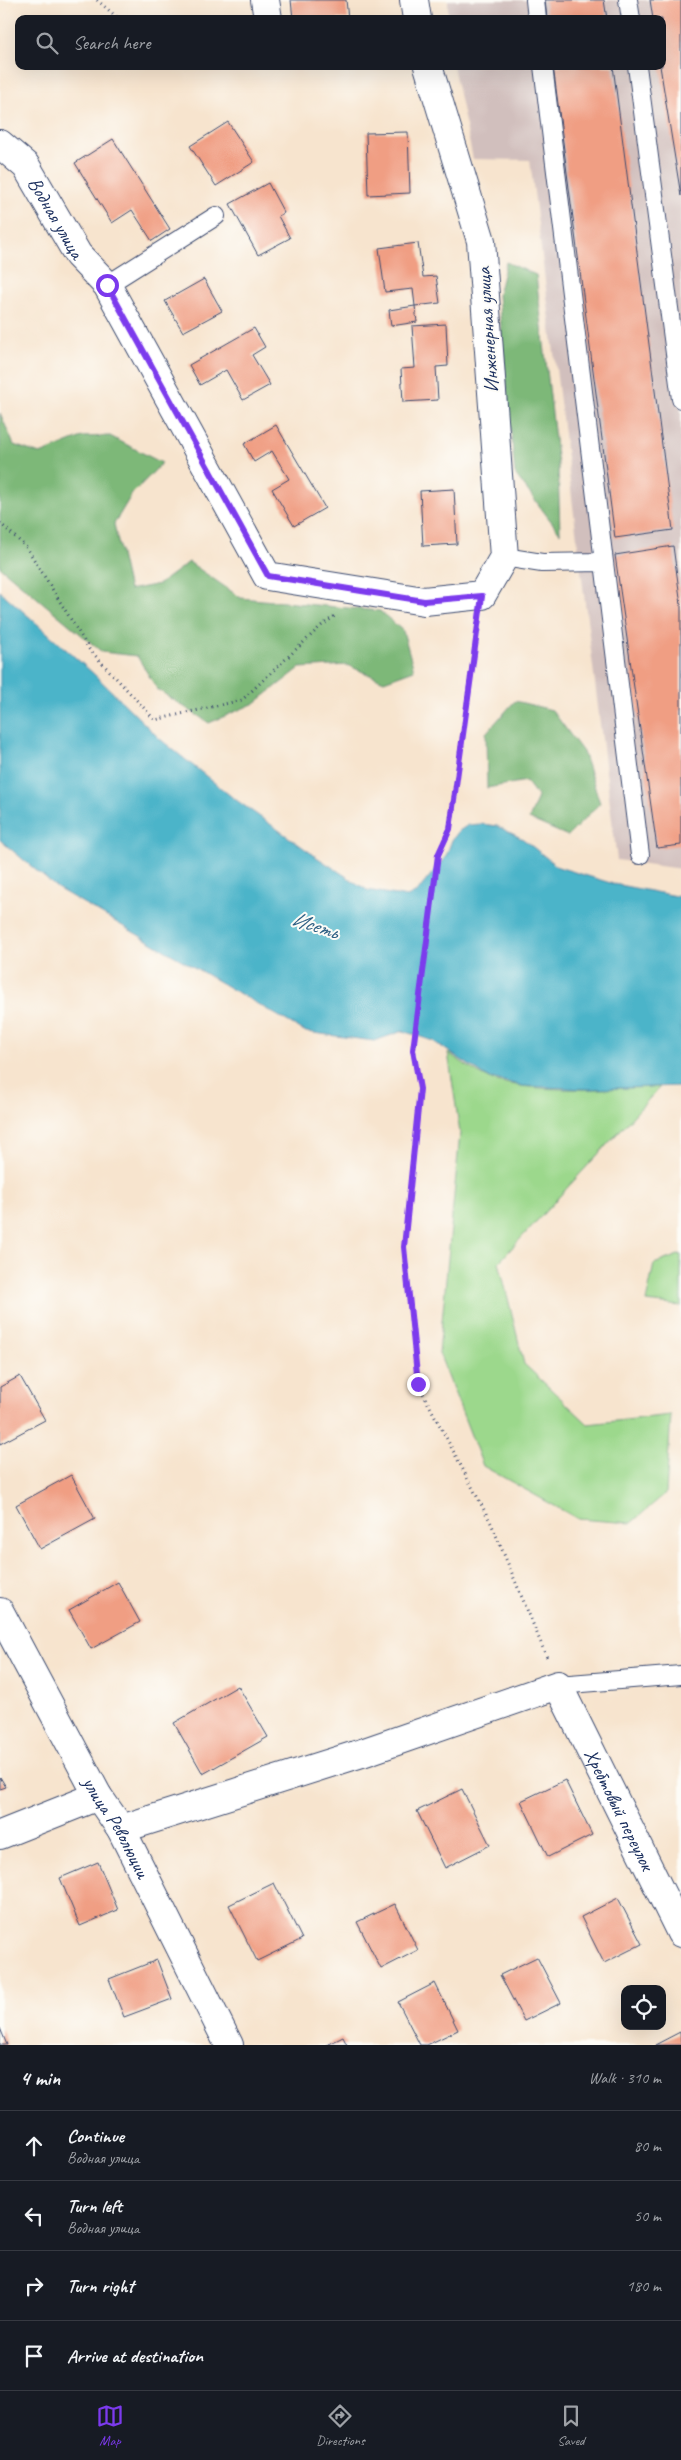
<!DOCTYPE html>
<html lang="en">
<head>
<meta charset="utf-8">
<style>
  body { margin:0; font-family:Caveat,sans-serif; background:#242831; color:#f1f3f6 }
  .controls { position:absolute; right:15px; bottom:15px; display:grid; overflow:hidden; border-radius:10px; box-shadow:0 5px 20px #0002 }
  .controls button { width:45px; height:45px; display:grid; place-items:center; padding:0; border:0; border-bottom:1px solid #363941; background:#171b24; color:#f1f3f6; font:25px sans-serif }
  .stop { position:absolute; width:15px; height:15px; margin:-11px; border:4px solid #7c3aed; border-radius:50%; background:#fff }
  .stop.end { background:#7c3aed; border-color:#fff; box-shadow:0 1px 5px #0008 }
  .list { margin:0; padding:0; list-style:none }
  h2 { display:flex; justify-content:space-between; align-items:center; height:65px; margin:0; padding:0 20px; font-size:21px }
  h2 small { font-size:16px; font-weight:400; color:#9ea1a6 }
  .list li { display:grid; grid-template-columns:32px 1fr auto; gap:15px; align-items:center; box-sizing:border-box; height:70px; padding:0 20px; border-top:1px solid #363941 }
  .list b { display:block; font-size:19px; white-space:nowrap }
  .list p { margin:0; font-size:16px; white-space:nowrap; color:#9ea1a6 }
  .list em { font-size:16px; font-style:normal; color:#9ea1a6 }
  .icon { flex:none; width:28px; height:28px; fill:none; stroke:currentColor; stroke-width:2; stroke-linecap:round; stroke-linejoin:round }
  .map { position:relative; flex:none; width:681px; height:2045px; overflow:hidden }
  .search { position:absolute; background:#171b24; box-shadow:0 5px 20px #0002; left:15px; right:15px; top:15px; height:55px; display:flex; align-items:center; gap:12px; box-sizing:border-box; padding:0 18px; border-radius:10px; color:#9ea1a6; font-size:19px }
  .sheet { height:345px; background:#171b24 }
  nav { display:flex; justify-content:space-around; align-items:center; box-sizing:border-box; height:70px; border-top:1px solid #363941; background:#171b24; font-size:14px; color:#9ea1a6 }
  nav a { display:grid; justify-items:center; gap:2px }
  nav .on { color:#7c3aed }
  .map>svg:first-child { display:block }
</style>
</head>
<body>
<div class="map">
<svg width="681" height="2045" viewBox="0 0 681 2045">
  <rect width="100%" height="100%" fill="#fdfcf7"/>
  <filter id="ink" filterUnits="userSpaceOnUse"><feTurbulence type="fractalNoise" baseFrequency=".02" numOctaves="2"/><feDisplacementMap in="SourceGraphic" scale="10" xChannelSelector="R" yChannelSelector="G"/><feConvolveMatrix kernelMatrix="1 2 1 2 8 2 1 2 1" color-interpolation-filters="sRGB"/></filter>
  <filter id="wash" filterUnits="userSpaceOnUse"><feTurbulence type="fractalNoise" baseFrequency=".0096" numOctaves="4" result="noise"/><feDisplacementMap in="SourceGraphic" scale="20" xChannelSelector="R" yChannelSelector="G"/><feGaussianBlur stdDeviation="1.12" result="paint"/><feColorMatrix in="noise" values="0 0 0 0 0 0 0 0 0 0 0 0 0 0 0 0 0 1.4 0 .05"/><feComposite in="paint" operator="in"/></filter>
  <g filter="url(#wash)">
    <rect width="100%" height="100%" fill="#f7e4ce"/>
    <path fill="#d1bfbd" d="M448,0H681V869L617,860L530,160L473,159L453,66H662V19H448Z"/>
    <path fill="#9cd88c" stroke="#5c8475" d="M448,1053C461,1061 474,1072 488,1078C532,1095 612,1088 660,1087L499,1262L524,1364L588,1424L671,1415L666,1493L631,1523L578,1519L483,1466L439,1353L460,1133Z
      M681,1254V1306L646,1302L654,1264Z"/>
    <path fill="#7db878" stroke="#4c746b" d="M506,262L536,275L558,465L560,533L515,474L498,295Z
      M0,413L14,445L40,454L82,437L110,436L162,463L132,494L114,524L129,590L159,584L189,562L241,598L380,611L403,631L414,670L384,681L347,665L300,668L255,703L209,723L157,689L137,656L102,652L0,567Z
      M515,701L552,710L583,752L600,803L568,836L529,819L538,797L526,781L487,788L486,733Z"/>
    <path fill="#4bb4c9" stroke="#337294" d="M0,591L94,674L160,739L232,797L318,858L367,890L407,897L417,892L446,856L452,840L459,831L468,825L481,824L497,826L523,839L558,867L614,884L681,897V1086L588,1089L523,1086L487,1077L433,1041L403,1031L374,1041L306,1032L57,888L0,840Z"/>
    <g id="blocks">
      <path fill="#f09e83" d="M291,0H346L348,19H293Z
        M545,0H604L607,19H547Z
        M650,0H681V196L660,66H662V19H653Z
        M553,66H613L673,530L615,538Z
        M228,122L254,162L216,186L190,146Z
        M408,132L410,193L368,195L366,133Z
        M113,139L170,229L152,241L132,210L112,223L75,163Z
        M268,183L284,213L278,216L290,238L258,255L230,204Z
        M418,243L423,277L436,276L440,303L415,306L417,322L391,326L389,310L415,306L413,289L385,292L379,248Z
        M204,279L222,311L183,332L165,301Z
        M446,324L448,366L436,367L438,400L403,402L401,369L415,368L412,326Z
        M254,328L265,347L252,355L270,385L243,400L226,370L200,385L189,365Z
        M276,425L325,508L294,526L272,489L289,479L272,451L254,462L244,444Z
        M454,489L457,544L423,546L420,491Z
        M673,546L681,605V845L657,848L615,555Z
        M20,1376L45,1420L0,1444V1387Z
        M71,1475L95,1519L40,1549L16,1505Z
        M118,1582L140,1622L91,1649L69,1610Z
        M238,1686L268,1737L203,1774L174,1723Z
        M0,1777L6,1787L0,1789Z
        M565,1780L592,1835L548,1857L521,1801Z
        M462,1789L490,1845L445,1868L417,1811Z
        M98,1862L118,1910L80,1926L60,1878Z
        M274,1883L302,1939L257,1961L229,1905Z
        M618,1898L642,1944L604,1963L581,1917Z
        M395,1904L418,1950L381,1969L357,1922Z
        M537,1957L561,2003L524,2021L500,1975Z
        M157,1960L172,1999L124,2017L109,1979Z
        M435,1983L458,2030L427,2045H420L398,2002Z
        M0,2028L7,2045H0Z
        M680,2032L681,2045H655Z
        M343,2037L347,2045H327Z"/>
    </g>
  </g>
  <g filter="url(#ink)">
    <use href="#blocks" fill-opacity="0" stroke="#3c4a6f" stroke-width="1"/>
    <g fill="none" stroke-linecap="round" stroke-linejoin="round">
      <g stroke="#3c4a6f" stroke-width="20">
        <path id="lane" d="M535,0L537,19
          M628,0L631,19
          M543,66L640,855
          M637,66L681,399
          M107,285L216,216
          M504,557L542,563L603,562
          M558,1685L681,1675"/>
      </g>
      <g stroke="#3c4a6f" stroke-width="30">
        <g id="street">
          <path d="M265,0L268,19"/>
          <path d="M414,0L417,19"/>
          <path id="s1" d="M0,144L26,166L78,255L107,285L267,576L424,601L482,595L504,557L481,241L428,66"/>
          <path id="s2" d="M0,1612L98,1796L121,1829L229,2045"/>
          <path id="s3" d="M121,1829L362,1753L558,1685L681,1933"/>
          <path d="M0,1835L98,1796"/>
        </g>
      </g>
      <path stroke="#3c4a6f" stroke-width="3" stroke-dasharray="1 4" stroke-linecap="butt" d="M97,0L119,19
        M0,523L27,548L89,649L155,720L242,700L321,626L335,616
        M478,623L449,829L438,855L413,1050L420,1089L404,1247L418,1384L491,1523L548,1660"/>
      <use href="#lane" stroke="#fff" stroke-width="18"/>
      <use href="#street" stroke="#fff" stroke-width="28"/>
    </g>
  </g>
  <g fill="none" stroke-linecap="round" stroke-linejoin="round" filter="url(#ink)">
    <path stroke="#7c3aed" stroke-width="6" d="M107,285L268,576L424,601L482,596L450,829L438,855L413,1050L420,1089L404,1247L418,1384"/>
  </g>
  <g text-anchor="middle" stroke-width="4" stroke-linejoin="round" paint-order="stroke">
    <g font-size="20" fill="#1b2f5e" stroke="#fdfcf7">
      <text dy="7" stroke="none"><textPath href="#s1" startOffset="94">Водная улица</textPath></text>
      <text transform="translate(487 330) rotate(-94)" y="7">Инженерная улица</text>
      <text dy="7" stroke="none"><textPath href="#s3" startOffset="599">Хребтовый переулок</textPath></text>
      <text dy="7" stroke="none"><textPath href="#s2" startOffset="245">улица Революции</textPath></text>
    </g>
    <g font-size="21" font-style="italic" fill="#2c5e83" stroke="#fdfcf7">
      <text transform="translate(315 925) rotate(18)" y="7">Исеть</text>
    </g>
  </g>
</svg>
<div class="controls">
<button><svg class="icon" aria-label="locate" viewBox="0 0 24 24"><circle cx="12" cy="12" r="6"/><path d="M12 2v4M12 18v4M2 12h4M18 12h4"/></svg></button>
</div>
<div class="stop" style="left:107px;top:285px"></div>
<div class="stop end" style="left:418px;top:1384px"></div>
<div class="search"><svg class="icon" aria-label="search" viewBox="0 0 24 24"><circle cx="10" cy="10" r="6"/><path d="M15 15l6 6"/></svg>Search here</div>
</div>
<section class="sheet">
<h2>4 min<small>Walk · 310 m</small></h2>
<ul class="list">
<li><svg class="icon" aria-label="ahead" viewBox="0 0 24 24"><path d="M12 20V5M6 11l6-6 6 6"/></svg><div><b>Continue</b><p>Водная улица</p></div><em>80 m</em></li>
<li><svg class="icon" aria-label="left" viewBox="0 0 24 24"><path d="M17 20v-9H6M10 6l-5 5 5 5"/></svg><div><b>Turn left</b><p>Водная улица</p></div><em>50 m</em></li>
<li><svg class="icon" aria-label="right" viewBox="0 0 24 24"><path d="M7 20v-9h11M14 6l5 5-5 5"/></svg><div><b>Turn right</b></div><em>180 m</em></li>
<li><svg class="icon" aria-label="arrive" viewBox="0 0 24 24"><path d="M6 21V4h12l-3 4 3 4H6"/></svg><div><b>Arrive at destination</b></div></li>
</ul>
</section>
<nav>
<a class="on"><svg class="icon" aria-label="map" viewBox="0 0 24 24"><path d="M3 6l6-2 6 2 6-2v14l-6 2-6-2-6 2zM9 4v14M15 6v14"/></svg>Map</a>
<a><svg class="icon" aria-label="directions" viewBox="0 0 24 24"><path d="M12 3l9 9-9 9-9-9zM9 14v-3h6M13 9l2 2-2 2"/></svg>Directions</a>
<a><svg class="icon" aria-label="saved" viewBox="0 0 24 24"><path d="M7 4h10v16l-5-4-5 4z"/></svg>Saved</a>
</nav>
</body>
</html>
